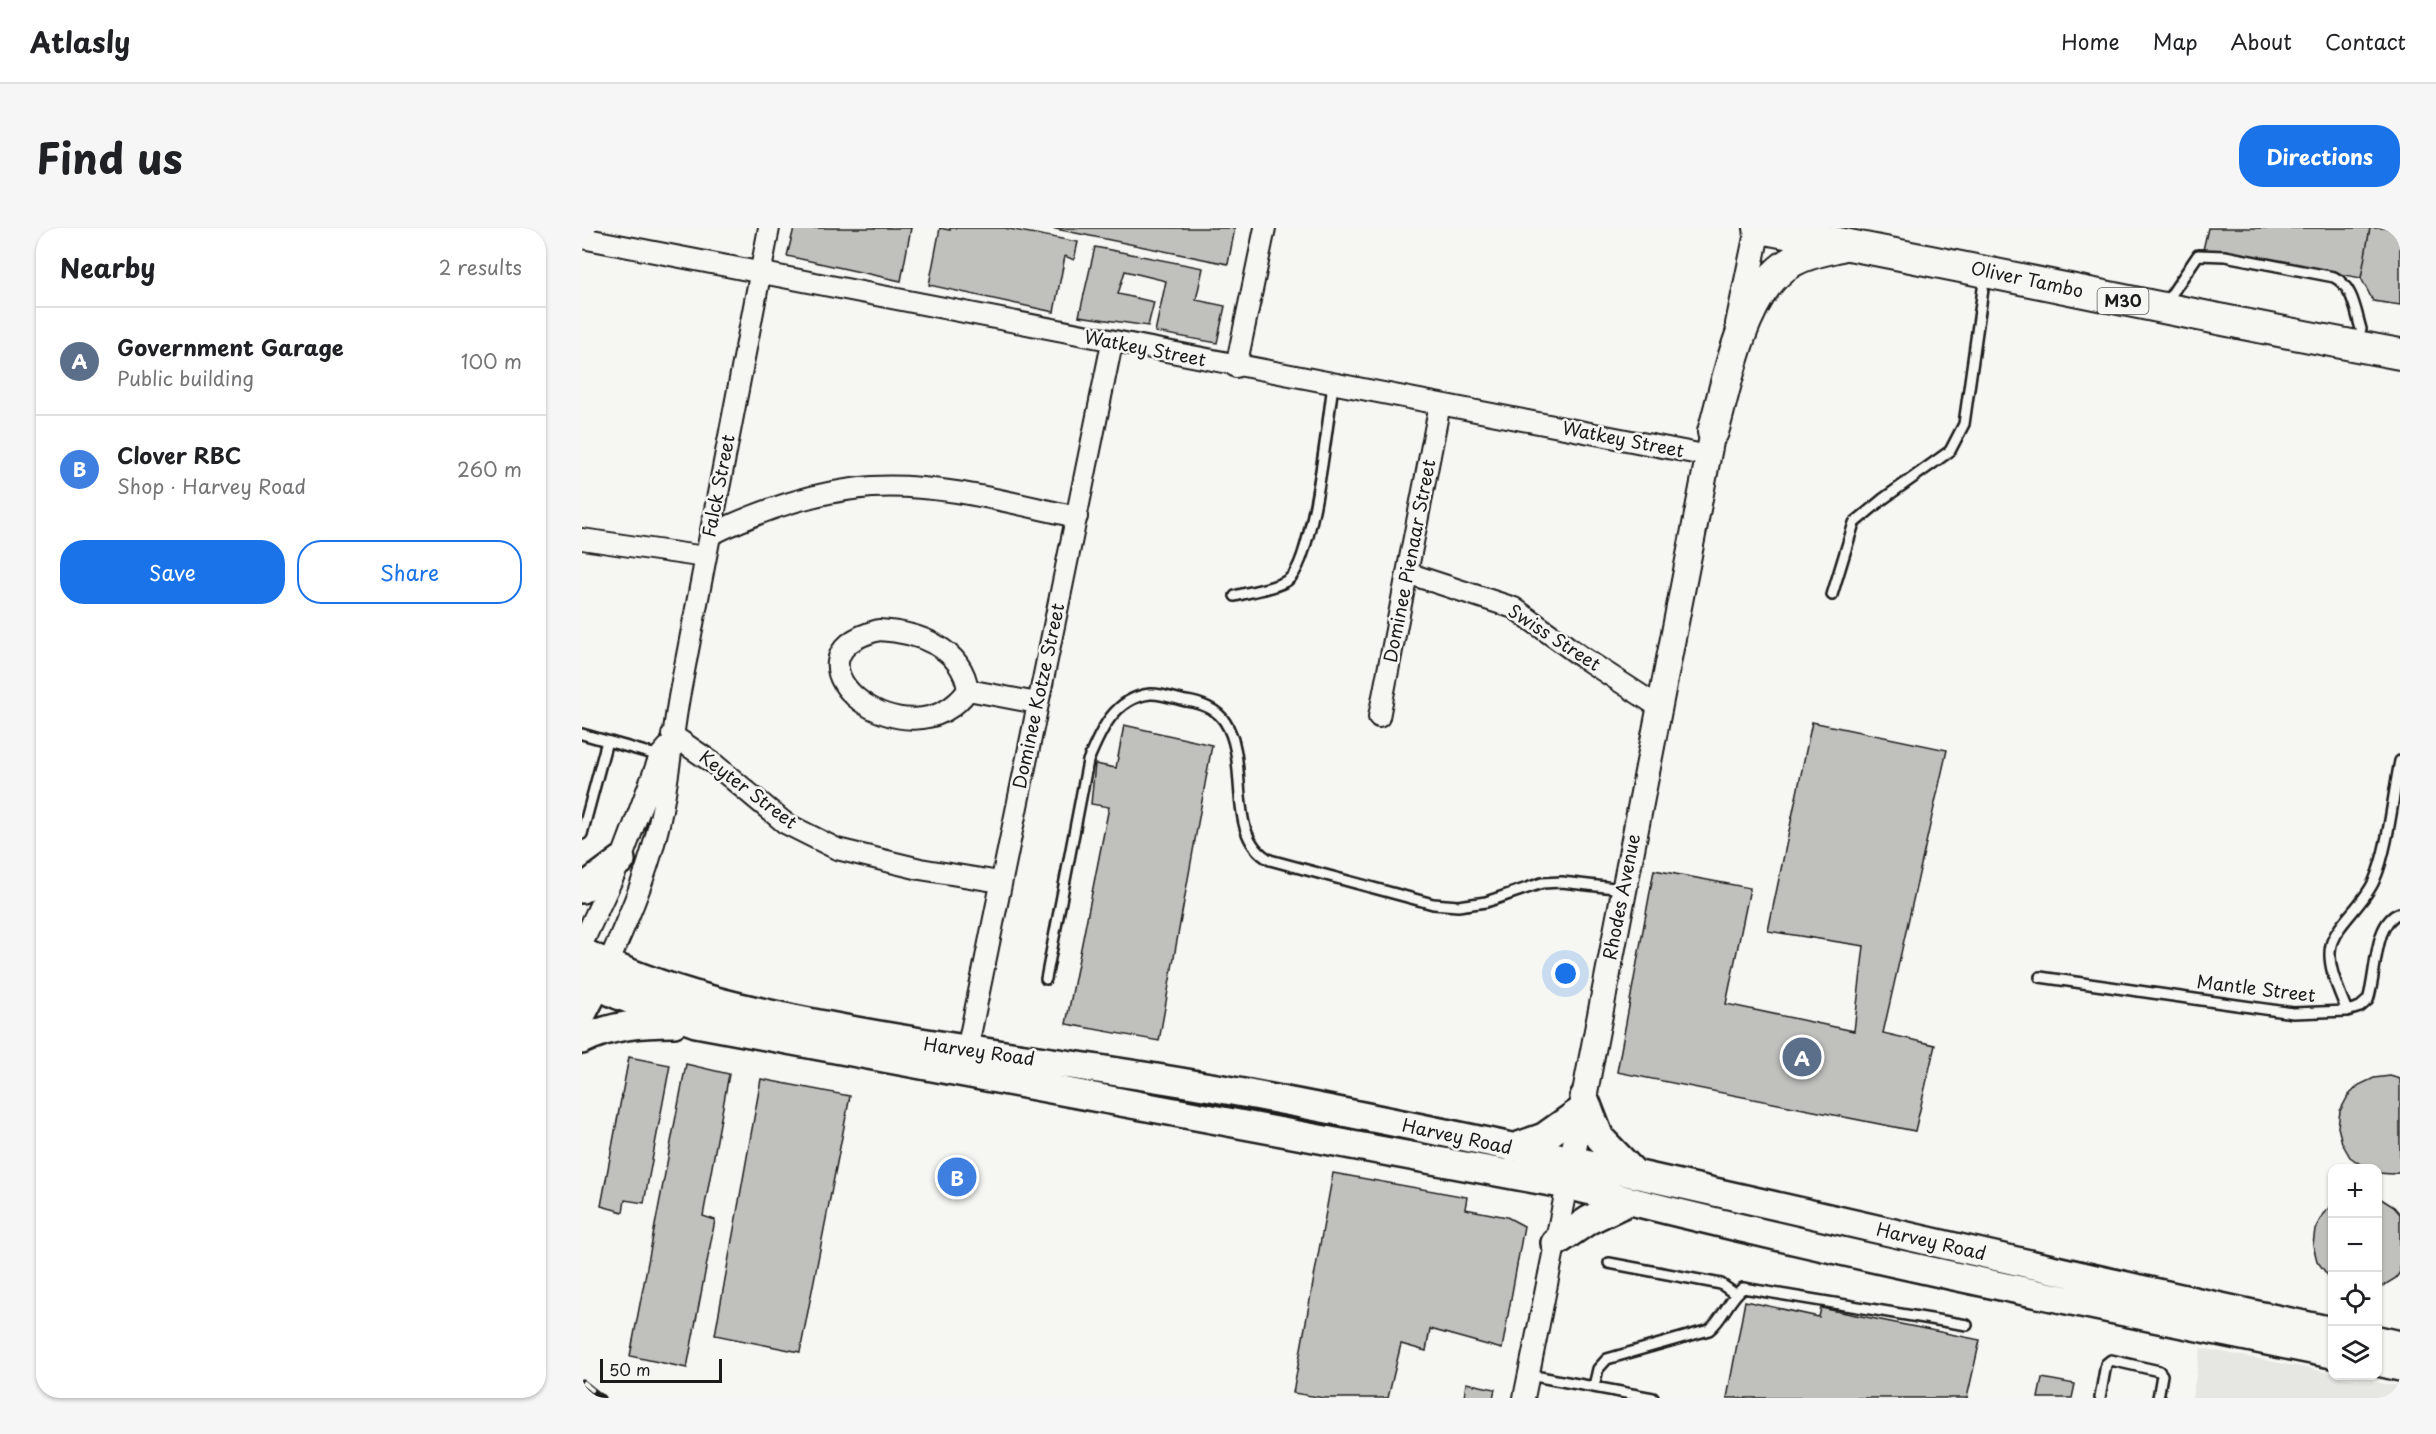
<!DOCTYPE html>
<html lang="en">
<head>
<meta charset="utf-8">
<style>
  body { margin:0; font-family:"Playpen Sans",sans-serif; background:#f6f6f6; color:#202124 }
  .controls { position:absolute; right:18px; bottom:18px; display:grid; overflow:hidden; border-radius:12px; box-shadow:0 2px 4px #0004 }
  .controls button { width:54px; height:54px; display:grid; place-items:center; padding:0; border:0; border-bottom:2px solid #e0e0e0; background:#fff; color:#202124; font:30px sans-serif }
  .scale { position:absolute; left:18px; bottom:15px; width:122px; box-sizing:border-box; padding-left:6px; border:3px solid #1c1c1c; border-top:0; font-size:16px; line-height:21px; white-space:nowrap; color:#1c1c1c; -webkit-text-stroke:4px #f6f6f2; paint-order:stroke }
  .you { position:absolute; left:984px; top:746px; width:21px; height:21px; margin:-15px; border:4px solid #fff; border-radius:50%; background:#1a73e8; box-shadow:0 0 0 9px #1a73e833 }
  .badge { display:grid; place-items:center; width:39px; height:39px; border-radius:50%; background:#1a73e8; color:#fff; font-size:20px; font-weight:700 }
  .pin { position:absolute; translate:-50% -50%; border:3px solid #fff; box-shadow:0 2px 6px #0006 }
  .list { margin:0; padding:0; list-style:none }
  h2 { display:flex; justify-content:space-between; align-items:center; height:78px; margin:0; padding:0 24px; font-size:26px }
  h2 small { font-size:20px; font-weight:400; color:#757577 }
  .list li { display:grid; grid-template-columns:39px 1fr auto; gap:18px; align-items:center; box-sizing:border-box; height:108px; padding:0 24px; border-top:2px solid #e0e0e0 }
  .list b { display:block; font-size:22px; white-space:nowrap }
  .list p { margin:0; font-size:20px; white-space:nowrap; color:#757577 }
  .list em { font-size:20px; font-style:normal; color:#757577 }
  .actions { display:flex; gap:12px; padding:18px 24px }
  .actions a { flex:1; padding:14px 0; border:2px solid #1a73e8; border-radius:24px; text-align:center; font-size:21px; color:#1a73e8 }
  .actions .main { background:#1a73e8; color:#fff }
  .icon { flex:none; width:33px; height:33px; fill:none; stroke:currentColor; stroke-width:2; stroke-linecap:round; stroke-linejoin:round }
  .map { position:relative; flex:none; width:1818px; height:1170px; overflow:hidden; border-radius:24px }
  header { display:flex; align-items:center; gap:36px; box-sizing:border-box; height:84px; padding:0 30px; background:#fff; border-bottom:2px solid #e0e0e0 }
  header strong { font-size:28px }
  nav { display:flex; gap:33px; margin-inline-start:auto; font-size:21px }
  .intro { display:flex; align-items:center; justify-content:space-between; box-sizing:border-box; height:144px; padding:0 36px }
  h1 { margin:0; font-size:42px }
  .button { padding:15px 27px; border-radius:24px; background:#1a73e8; color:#fff; font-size:21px; font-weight:700 }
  main { display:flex; gap:36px; padding:0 36px }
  aside { flex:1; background:#fff; border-radius:24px; box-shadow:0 2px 4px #0004 }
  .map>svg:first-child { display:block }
</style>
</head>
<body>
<header>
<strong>Atlasly</strong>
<nav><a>Home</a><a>Map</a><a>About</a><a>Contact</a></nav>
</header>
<div class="intro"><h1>Find us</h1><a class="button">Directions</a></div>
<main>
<aside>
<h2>Nearby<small>2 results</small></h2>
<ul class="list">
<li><span class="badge" style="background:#5c6f8a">A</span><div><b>Government Garage</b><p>Public building</p></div><em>100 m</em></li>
<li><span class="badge" style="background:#3f7fe0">B</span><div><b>Clover RBC</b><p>Shop · Harvey Road</p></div><em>260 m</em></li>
</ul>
<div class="actions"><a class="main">Save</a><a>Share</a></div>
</aside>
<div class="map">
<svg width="1818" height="1170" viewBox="0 0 1818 1170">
  <rect width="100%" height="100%" fill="#f6f6f2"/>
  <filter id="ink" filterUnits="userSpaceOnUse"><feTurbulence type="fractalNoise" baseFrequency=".0167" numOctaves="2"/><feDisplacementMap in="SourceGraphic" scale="12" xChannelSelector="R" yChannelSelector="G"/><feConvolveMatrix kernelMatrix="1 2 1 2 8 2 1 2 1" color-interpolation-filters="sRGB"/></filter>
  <g filter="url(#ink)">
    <path fill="#e6e6e2" d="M1619,1120L1750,1145V1148L1818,1158V1170H1610Z"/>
    <path fill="#c0c0bd" stroke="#1c1c1c" stroke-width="1.5" d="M212,0H329L319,53L205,28Z
      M358,0L368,2V0H422L496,14L492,32L483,28L472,84L347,57Z
      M469,0H653L646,36Z
      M1626,0H1788L1779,50L1621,22Z
      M1788,0H1818V77L1791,73L1779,50Z
      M513,19L621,40L614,72L643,78L635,115L573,104L584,53L543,43L536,66L572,74L566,98L497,88Z
      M1230,494L1365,522L1301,805L1353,817L1333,903L1035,844L1072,642L1168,660L1144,776L1272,803L1282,718L1186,703Z
      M542,497L630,517L577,813L484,796L527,579L509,576L513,536L534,540Z
      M47,829L88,837L62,975L43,972L41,984L19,978Z
      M104,836L147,846L121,988L133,992L105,1140L48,1128Z
      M1808,848L1818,851V943L1810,946L1796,945V940H1784L1768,929L1760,915L1756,899L1758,883L1766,868L1777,857L1792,850Z
      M179,851L268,868L218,1124L133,1107Z
      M751,945L885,969L883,981L925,989L942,998L920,1121L848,1101L844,1123L819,1116L806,1170H742L711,1165Z
      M1796,969L1812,979L1818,986V1044L1814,1050L1796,1061Z
      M1750,977V1053L1735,1033L1731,1017L1733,1001L1741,986Z
      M1163,1073L1237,1089L1239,1080L1398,1112L1385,1170H1145Z
      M1460,1150L1493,1156L1490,1170H1456Z
      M884,1155L913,1161L911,1170H882Z"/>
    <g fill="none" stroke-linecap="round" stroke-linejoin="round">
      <g stroke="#1c1c1c" stroke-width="14">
        <path id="service" d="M1589,67L1616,27L1643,28L1752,49C1771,59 1773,81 1779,101
          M1250,367L1272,295L1301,271L1368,223L1382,196L1403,47
          M653,368C669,363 692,361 706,352C731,336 746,191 751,157
          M0,506L78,528
          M0,606L25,513
          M1458,749L1711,785L1765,783L1778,779L1786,772C1795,746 1791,694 1818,685
          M464,751L506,533C518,504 532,470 568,466C579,465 593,471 604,473C618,475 635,481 643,494C669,533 642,608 688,632L851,676L876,678L904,674L960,655L980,654L1041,661
          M1765,783C1758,765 1744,737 1749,717C1754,697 1782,676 1792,653C1806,622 1811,568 1818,533
          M1027,1035L1139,1056L1153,1066
          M947,1147L1071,1170
          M1012,1158L1016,1141L1025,1131L1127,1102C1142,1090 1146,1071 1161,1060L1385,1097
          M1518,1170L1524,1136L1529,1132L1577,1143L1580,1147L1576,1170"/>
      </g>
      <g stroke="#1c1c1c" stroke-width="24">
        <path id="minor" d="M0,10L1127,228
          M654,139L683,0
          M128,307C179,282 234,263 290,259C359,255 429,275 495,289
          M0,311L123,329
          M825,345L932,380L1000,429L1077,479
          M297,402C335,404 380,419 386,462C328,543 186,430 297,402Z
          M386,462L455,475
          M797,489L858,176
          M90,507L131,535L203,595L255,621L338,641L418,654
          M0,716L39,632L78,528L86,519
          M26,736C44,695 63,652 74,608C87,560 89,512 98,464L187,0
          M383,832L530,115
          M942,1170L985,957"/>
      </g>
      <g stroke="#1c1c1c" stroke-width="28">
        <path id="tertiary" d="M1156,96L1176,0
          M986,952L1134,188"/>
      </g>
      <g stroke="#1c1c1c" stroke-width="32">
        <path id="secondary" d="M0,661L39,632
          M0,724C84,765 167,783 258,800C394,826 532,840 667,866C1031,934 1389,1027 1750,1103
          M0,750L36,767L114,795L985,957C1238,1022 1494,1075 1750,1126
          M0,786L23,742
          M0,812C30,797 59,795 92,795
          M1002,869L1018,910L1053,946
          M931,920L962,909L1000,882
          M973,1015L1007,992L1047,973
          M1796,1112L1818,1117
          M1796,1134L1818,1139"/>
      </g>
      <g stroke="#1c1c1c" stroke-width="34">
        <path id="primary" d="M1177,0C1391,39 1604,87 1818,126
          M1131,204C1146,153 1160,61 1211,33C1225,25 1243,22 1259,18"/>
      </g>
      <use href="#service" stroke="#f6f6f2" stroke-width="9"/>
      <use href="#minor" stroke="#f6f6f2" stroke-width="20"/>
      <use href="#tertiary" stroke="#f6f6f2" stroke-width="24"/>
      <use href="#secondary" stroke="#f6f6f2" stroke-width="27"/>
      <use href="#primary" stroke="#f6f6f2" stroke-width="30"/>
      <g stroke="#1c1c1c" stroke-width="7">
        <path id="rail" d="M0,1154L20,1170
          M0,1167L4,1170"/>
      </g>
      <use href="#rail" stroke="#f6f6f2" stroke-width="4.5" stroke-dasharray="14" stroke-linecap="butt"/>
    </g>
  </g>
  <g text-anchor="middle" stroke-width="5" stroke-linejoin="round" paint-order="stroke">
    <rect fill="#f6f6f2" stroke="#5d5d5c" stroke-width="1.5" x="1515.5" y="60" width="51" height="26" rx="4.5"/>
    <g font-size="16" font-weight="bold" fill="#1c1c1c">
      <text x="1541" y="79">M30</text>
    </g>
    <g font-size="18" fill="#1c1c1c" stroke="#f6f6f2">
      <text transform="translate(1445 52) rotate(12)" y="6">Oliver Tambo</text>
      <text transform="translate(563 121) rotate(11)" y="6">Watkey Street</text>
      <text transform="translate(1041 212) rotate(11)" y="6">Watkey Street</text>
      <text transform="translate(137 258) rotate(-79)" y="6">Falck Street</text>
      <text transform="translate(828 333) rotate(-79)" y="6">Dominee Pienaar Street</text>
      <text transform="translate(972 410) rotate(33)" y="6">Swiss Street</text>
      <text transform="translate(457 468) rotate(-78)" y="6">Dominee Kotze Street</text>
      <text transform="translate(166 562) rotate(37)" y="6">Keyter Street</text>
      <text transform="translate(1040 669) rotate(-79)" y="6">Rhodes Avenue</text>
      <text transform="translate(1674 761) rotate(7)" y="6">Mantle Street</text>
      <text transform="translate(397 824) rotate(8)" y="6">Harvey Road</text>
      <text transform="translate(875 909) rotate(12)" y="6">Harvey Road</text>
      <text transform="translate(1349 1014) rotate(13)" y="6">Harvey Road</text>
    </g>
  </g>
</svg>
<div class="controls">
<button>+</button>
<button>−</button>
<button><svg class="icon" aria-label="locate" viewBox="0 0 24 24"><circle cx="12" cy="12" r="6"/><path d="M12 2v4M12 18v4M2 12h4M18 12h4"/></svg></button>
<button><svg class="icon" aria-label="layers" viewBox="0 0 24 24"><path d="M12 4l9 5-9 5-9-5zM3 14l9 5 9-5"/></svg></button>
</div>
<div class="scale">50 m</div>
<div class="you"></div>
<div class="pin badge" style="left:1220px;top:829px;background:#5c6f8a">A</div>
<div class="pin badge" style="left:375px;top:949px;background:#3f7fe0">B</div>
</div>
</main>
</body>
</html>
